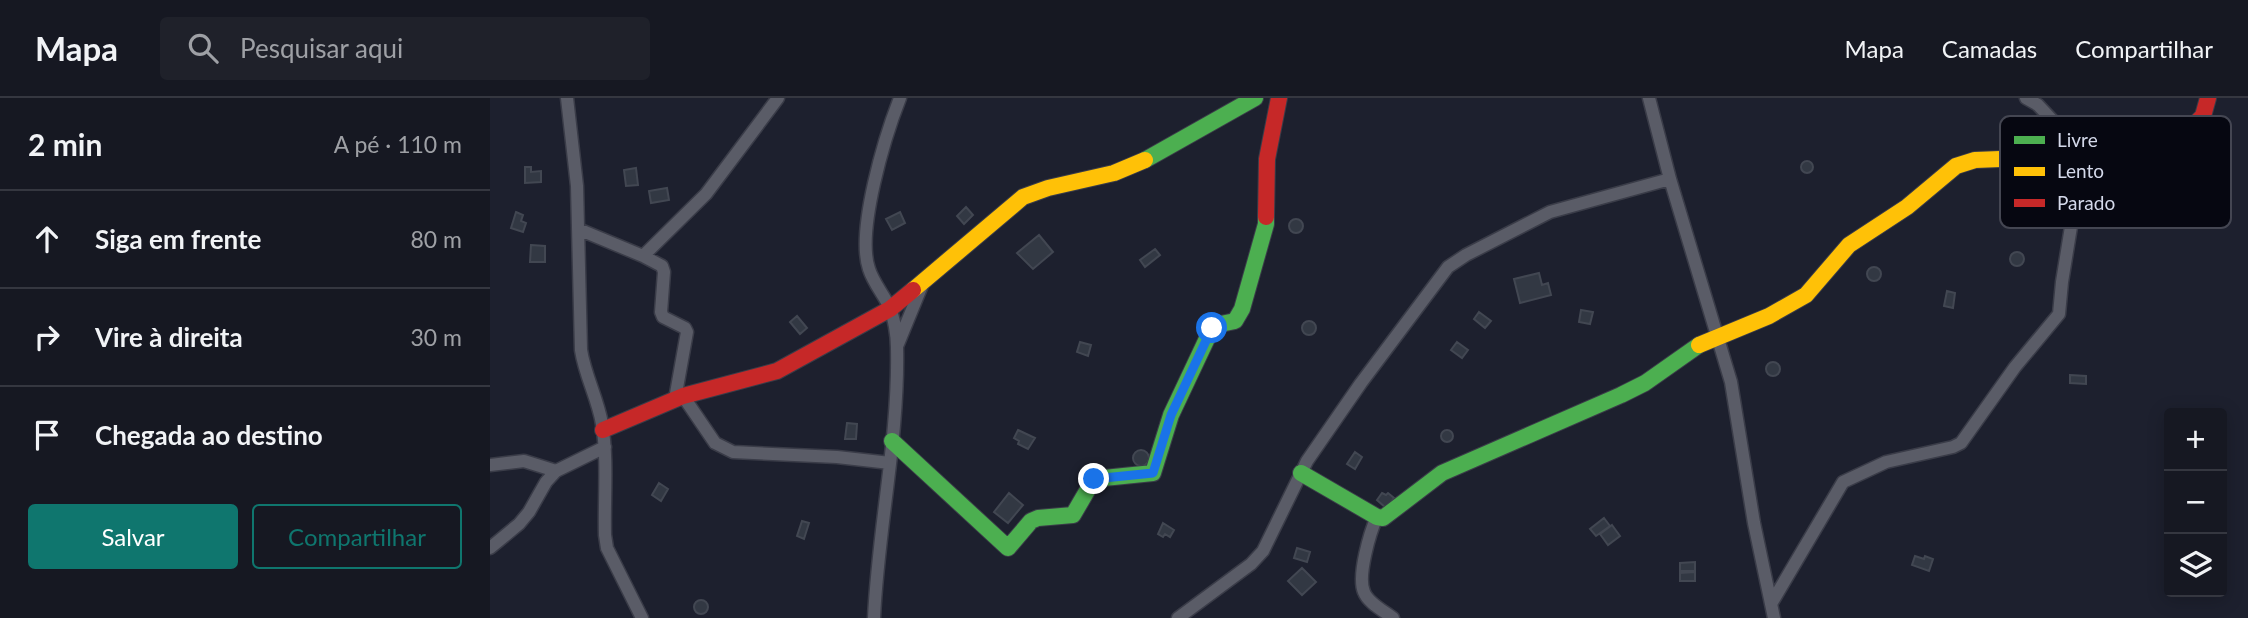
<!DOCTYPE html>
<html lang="pt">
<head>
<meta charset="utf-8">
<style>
  body { margin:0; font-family:Lato,sans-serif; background:#1f212a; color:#f1f3f6 }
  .controls { position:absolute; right:21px; bottom:21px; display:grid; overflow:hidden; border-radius:7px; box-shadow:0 4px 18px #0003 }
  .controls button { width:63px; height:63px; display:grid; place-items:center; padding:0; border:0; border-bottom:2px solid #353740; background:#161822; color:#f1f3f6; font:35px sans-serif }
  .stop { position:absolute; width:21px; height:21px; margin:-16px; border:5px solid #1a73e8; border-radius:50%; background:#fff }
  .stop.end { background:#1a73e8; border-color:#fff; box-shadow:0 2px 7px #0008 }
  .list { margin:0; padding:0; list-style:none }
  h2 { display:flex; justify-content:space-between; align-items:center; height:91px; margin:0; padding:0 28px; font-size:30px }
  h2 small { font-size:23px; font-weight:400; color:#9ea0a5 }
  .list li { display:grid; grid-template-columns:46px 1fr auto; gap:21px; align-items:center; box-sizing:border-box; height:98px; padding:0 28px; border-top:2px solid #353740 }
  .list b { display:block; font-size:26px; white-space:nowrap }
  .list em { font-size:23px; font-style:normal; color:#9ea0a5 }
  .actions { display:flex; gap:14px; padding:21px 28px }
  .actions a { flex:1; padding:16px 0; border:2px solid #0f766e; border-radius:7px; text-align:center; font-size:24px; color:#0f766e }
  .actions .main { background:#0f766e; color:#fff }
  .icon { flex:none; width:38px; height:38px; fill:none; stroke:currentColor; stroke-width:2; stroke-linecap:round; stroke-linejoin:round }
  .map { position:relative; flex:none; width:1758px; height:520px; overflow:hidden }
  header { display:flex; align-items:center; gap:42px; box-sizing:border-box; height:98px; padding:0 35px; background:#161822; border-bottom:2px solid #353740 }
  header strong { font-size:33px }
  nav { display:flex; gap:38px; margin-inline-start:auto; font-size:24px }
  .search { width:490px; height:63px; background:#1f212a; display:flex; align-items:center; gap:18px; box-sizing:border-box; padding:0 24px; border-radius:7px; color:#9ea0a5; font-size:26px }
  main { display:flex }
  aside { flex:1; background:#161822 }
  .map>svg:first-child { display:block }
</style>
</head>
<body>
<header>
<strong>Mapa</strong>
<div class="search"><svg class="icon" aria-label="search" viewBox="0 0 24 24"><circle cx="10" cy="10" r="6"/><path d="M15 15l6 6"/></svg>Pesquisar aqui</div>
<nav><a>Mapa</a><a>Camadas</a><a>Compartilhar</a></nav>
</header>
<main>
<aside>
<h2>2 min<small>A pé · 110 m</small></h2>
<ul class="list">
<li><svg class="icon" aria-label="ahead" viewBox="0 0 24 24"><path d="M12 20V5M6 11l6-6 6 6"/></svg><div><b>Siga em frente</b></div><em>80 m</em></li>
<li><svg class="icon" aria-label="right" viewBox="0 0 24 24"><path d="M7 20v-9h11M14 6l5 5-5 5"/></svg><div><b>Vire à direita</b></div><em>30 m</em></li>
<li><svg class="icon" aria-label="arrive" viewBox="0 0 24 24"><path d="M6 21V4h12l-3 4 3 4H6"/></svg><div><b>Chegada ao destino</b></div></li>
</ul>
<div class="actions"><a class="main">Salvar</a><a>Compartilhar</a></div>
</aside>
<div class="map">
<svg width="1758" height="520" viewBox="0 0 1758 520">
  <rect width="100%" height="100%" fill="#1d202e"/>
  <path fill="#323843" stroke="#424752" stroke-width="2" d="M1311 69a6 6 0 1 1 12 0a6 6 0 1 1-12 0Z
    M35,69H41V74L51,73V84L35,85Z
    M146,70L148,87L136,88L134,72Z
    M177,90L179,102L161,105L159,93Z
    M476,109L483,117L474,126L467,118Z
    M26,114L33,117L31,123L36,125L33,134L21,130Z
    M410,114L415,125L402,132L396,121Z
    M799 128a7 7 0 1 1 14 0a7 7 0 1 1-14 0Z
    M549,137L563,154L543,171L527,155Z
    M41,147L55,148V164H40Z
    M665,151L670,157L655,169L650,162Z
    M1520 161a7 7 0 1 1 14 0a7 7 0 1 1-14 0Z
    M1377 176a7 7 0 1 1 14 0a7 7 0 1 1-14 0Z
    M1049,175L1052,187L1058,185L1061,197L1030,205L1024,181Z
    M1457,193L1465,195L1463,210L1454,208Z
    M1091,212L1103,214L1100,226L1089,224Z
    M989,214L1001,223L995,230L984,221Z
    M307,218L317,230L310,236L300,224Z
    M812 230a7 7 0 1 1 14 0a7 7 0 1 1-14 0Z
    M590,244L601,247L598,258L587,254Z
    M967,244L978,252L972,260L961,252Z
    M1276 271a7 7 0 1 1 14 0a7 7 0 1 1-14 0Z
    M1580,277L1596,278V286L1580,285Z
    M357,325L367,326L366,341H355Z
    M951 338a6 6 0 1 1 12 0a6 6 0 1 1-12 0Z
    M528,332L545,340L538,351L528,346L529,343L524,340Z
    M643 360a8 8 0 1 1 16 0a8 8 0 1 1-16 0Z
    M865,354L872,359L865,371L857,366Z
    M169,385L178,391L171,403L162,397Z
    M519,395L533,407L518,425L504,414Z
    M892,395L896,397L898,395L904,400L896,410L887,402Z
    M1114,420L1120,428L1106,438L1100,431Z
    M312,423L319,425L314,441L307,438Z
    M673,425L684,432L680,439L675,436L673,439L668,436Z
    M1122,427L1130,438L1118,447L1110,436Z
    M807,450L820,454L817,464L804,460Z
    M1425,458L1434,461L1435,458L1443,461L1439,473L1422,467Z
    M1205,464V473H1190V465Z
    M812,470L826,484L812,497L798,483Z
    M1205,474V483H1190V475Z
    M204 509a7 7 0 1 1 14 0a7 7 0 1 1-14 0Z"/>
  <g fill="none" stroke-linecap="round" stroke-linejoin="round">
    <g stroke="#3a3c48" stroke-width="15">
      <path id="street" d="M77,0L87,88L91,252C95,278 108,301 112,326C118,363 114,400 115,437L117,450L152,520
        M1159,0L1180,81L1241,284L1264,425L1284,520
        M88,131L153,158L172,168L174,174L171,214L173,219L195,230L197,234L185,301
        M153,158L216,96L288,0
        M408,246L433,185
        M193,298L225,345L243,354L347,359L400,365
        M0,367L34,363L66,373
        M887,419C880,434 867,478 874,494C878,505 894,513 903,520
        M0,450L29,426L39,414L56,384L66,373L115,349
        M1281,506L1353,384L1396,364L1463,349L1471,345L1525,269L1569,216L1572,184L1593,55L1548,7L1536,0
        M384,520C388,430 409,340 407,250C407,237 404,219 399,208C393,196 383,184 379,171C366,133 395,38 410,0
        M688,520L761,466L773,453L817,363L871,285L958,169L976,157L1060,114L1180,81"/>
    </g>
    <g stroke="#3a3c48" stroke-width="18">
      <path id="fast" d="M655,62L765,0
        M402,343L518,450L541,423L548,420L583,417L604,381L663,375L681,317L722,230L726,227L745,223L752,211L776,126V119
        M811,375L887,419L893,420L952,375L1131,297L1155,285L1209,247"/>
    </g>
    <g stroke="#3a3c48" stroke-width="18">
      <path id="slow" d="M423,192L533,99L558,90L624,75L655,62
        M1209,247L1279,218L1316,197L1359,147L1417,109L1466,68L1485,62L1535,60"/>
    </g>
    <g stroke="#3a3c48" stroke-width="18">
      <path id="jam" d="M1535,60L1578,59L1706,25L1713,18L1718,0
        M776,119L777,61L789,0
        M113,332L193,298L287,273L400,211L423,192"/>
    </g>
    <use href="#street" stroke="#5a5c67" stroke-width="12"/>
    <use href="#fast" stroke="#4caf50" stroke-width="16"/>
    <use href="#slow" stroke="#ffc107" stroke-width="16"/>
    <use href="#jam" stroke="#c62828" stroke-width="16"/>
  </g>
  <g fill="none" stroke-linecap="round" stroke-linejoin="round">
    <path stroke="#1a73e8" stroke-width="9" d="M604,381L663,375L681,317L722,230"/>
  </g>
  <rect x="1510" y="18" width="231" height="112" rx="10" fill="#060711" stroke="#444652" stroke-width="2"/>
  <rect x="1524" y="38" width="31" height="8" fill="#4caf50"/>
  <rect x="1524" y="69" width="31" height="9" fill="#ffc107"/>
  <rect x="1524" y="101" width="31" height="8" fill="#c62828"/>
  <g font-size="19" fill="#d4d9ea">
    <text x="1567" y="49">Livre</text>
    <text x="1567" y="80">Lento</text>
    <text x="1567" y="112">Parado</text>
  </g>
</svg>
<div class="controls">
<button>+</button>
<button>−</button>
<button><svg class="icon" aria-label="layers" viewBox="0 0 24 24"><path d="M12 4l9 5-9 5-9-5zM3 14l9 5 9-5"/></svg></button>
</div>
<div class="stop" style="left:722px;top:230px"></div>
<div class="stop end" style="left:604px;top:381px"></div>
</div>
</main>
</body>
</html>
